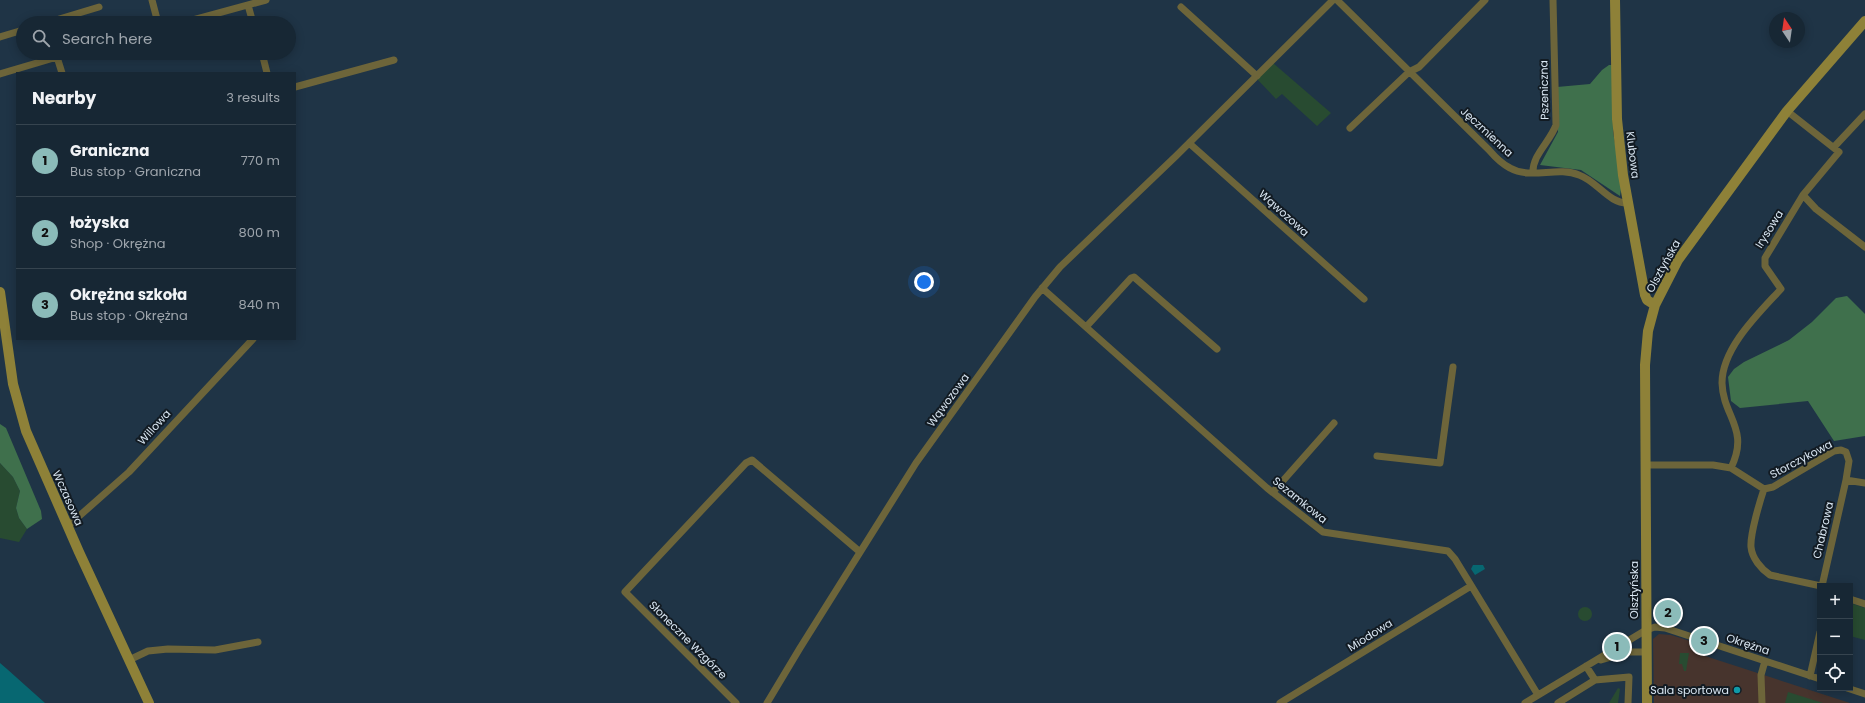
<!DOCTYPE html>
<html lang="en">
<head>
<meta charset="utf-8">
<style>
  body { margin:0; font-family:Poppins,sans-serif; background:#202f3c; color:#f1f3f6 }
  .controls { position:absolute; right:12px; bottom:12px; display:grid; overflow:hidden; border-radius:0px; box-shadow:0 2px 10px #0003 }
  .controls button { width:36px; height:36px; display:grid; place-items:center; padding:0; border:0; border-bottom:1px solid #36444f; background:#172734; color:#f1f3f6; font:20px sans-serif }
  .compass { position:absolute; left:1769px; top:12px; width:36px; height:36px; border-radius:50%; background:#172734; box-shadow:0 2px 10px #0003; rotate:347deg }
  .you { position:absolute; left:924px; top:282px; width:14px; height:14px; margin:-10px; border:3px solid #fff; border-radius:50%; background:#1a73e8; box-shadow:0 0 0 6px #1a73e833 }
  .badge { display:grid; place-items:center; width:26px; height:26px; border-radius:50%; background:#8bbbb9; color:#111; font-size:13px; font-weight:700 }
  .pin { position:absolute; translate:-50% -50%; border:2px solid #fff; box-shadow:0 1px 4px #0006 }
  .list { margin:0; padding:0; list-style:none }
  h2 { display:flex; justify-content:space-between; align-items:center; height:52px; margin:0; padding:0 16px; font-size:17px }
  h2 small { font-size:13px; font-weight:400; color:#9ea5ac }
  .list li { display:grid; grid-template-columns:26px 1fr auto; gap:12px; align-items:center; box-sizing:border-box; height:72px; padding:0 16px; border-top:1px solid #36444f }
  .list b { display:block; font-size:15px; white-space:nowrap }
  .list p { margin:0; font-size:13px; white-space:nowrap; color:#9ea5ac }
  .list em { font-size:13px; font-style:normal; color:#9ea5ac }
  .icon { flex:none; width:22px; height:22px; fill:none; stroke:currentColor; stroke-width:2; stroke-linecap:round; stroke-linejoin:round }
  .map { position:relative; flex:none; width:1865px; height:703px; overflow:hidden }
  .search { position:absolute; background:#172734; box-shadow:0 2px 10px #0003; left:16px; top:16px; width:280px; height:44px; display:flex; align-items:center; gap:10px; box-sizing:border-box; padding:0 14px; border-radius:22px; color:#9ea5ac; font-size:15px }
  .panel { position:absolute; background:#172734; box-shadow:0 2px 10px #0003; left:16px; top:72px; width:280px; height:268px; border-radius:0px }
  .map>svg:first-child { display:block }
</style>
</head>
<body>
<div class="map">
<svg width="1865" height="703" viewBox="0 0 1865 703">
  <rect width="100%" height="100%" fill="#1f3446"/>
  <path fill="#47342d" d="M1659,634L1671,635L1703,645L1702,655L1850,703H1654L1653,639Z"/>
  <path fill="#284b31" d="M1273,63L1331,113L1317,126L1282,94L1276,99L1257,79Z
    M0,463L13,477L20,491L16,508L19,518L27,529L19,542L0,538Z
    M1850,603L1865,608V640L1850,636Z
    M1578 614a7 7 0 1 1 14 0a7 7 0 1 1-14 0Z
    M1680,653H1689L1686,671H1684L1682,664H1679Z
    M1618,688L1620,689L1618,703H1609Z
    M1788,692L1823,703H1785Z"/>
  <path fill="#3f704c" d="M1609,65H1612L1613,132L1623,189H1621L1620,196L1581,170L1540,165L1558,132L1557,87L1590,84L1602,70Z
    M1847,296L1865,314V436L1834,441L1808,401L1740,408L1731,401L1728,377L1734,369L1744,362L1789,340L1812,322L1836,298Z
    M0,424L6,428L41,511L42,519L27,529L19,518L16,508L20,491L13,477L0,463Z"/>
  <path fill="#076771" d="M1473,565H1483L1485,569L1475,575L1471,569Z
    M0,663L7,669L45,703H0Z"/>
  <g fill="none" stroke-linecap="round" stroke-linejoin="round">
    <path stroke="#6d653a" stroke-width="7" d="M152,0L158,23
      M1337,0L1489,150C1495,157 1502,164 1510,168C1531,180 1557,166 1579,175C1597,181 1609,204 1628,203
      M248,5L253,23
      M1181,7L1257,76
      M46,23L99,7
      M182,23L266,0
      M0,37L23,30
      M262,53L267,73
      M57,57L72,53
      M0,74L57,57L62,73
      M295,87L394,60
      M1350,128L1409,72L1419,67L1485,0
      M1189,143L1364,299
      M1834,147L1865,114
      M1533,173C1532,155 1550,142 1556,125L1553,0
      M1803,195L1816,209L1865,247
      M1042,288L1267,488L1323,532L1448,551L1455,559L1538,695
      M1086,327L1131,278L1134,277L1217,349
      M1377,456L1440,463L1453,367
      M1645,465H1713L1731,468
      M1846,480L1865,483
      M1764,489L1731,468C1750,429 1723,417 1722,383C1722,348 1759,313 1781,289L1765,266V258L1803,195L1839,152L1787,111
      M1764,489L1773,487L1834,451L1841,450L1846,452L1849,461L1846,480L1822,586
      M1764,489C1760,501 1750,534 1751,547C1752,558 1761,569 1770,575L1821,586
      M1273,492L1334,423
      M68,526L129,472L253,339
      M1850,599L1865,604
      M129,660L148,651L168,649L215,650L258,642
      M1601,660L1629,652H1647
      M1586,666L1595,680L1629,677L1628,703
      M1810,676L1820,632
      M1847,688L1865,694
      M736,703L625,592L746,463L752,460L860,552
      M767,703L800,648L916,463L1035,297L1060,267L1176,156L1333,0
      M1280,703L1471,586
      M1525,703L1646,630L1655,627L1665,628L1820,679
      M1558,703L1595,680
      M1762,703L1761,675L1765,661"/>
    <path stroke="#8e8138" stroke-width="10" d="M1615,0L1617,119L1623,175L1645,295L1647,300L1655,305
      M0,292L13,384L26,431L79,552L149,703
      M1647,703L1645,365L1648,331L1655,305L1678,260L1787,111L1865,21"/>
  </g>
  <circle fill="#0f9aa8" stroke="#121b23" stroke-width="1.5" cx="1737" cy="690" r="4"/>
  <g text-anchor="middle" stroke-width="4" stroke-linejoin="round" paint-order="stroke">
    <g font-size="11" fill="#dae7f3" stroke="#121b23">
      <text transform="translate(1544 90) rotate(-91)" y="4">Pszeniczna</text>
      <text transform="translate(1487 132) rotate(43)" y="4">Jęczmienna</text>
      <text transform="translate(1633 155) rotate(83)" y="4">Klubowa</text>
      <text transform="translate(1284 213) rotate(42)" y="4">Wąwozowa</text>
      <text transform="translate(1769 229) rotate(-58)" y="4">Irysowa</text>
      <text transform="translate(1663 266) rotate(-61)" y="4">Olsztyńska</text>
      <text transform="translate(948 400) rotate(-54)" y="4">Wąwozowa</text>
      <text transform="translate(154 427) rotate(-48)" y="4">Willowa</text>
      <text transform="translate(1801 459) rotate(-28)" y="4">Storczykowa</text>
      <text transform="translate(68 498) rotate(66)" y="4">Wczasowa</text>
      <text transform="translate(1300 500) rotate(39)" y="4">Sezamkowa</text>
      <text transform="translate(1823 530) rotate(-77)" y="4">Chabrowa</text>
      <text transform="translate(1634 590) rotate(-90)" y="4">Olsztyńska</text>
      <text transform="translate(1370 635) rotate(-32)" y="4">Miodowa</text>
      <text transform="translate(688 640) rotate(45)" y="4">Słoneczne Wzgórze</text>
      <text transform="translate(1748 644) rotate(18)" y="4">Okrężna</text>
    </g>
    <g font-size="11" fill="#dae7f3" stroke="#121b23" text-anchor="end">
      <text x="1729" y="694">Sala sportowa</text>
    </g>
  </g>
</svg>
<div class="controls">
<button>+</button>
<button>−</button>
<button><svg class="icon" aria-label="locate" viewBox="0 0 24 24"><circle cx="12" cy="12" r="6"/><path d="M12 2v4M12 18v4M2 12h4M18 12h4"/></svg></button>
</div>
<svg class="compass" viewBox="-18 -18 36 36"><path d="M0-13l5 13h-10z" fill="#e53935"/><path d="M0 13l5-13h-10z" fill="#9ea5ac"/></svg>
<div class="you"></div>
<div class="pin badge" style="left:1617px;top:647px">1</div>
<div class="pin badge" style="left:1668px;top:613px">2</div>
<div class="pin badge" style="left:1704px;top:641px">3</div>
<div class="search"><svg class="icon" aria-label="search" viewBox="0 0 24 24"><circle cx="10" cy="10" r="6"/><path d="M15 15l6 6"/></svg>Search here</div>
<section class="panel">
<h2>Nearby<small>3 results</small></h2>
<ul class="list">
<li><span class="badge">1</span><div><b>Graniczna</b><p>Bus stop · Graniczna</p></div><em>770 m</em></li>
<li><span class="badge">2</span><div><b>łożyska</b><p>Shop · Okrężna</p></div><em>800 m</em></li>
<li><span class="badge">3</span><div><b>Okrężna szkoła</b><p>Bus stop · Okrężna</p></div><em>840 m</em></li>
</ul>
</section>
</div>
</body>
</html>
